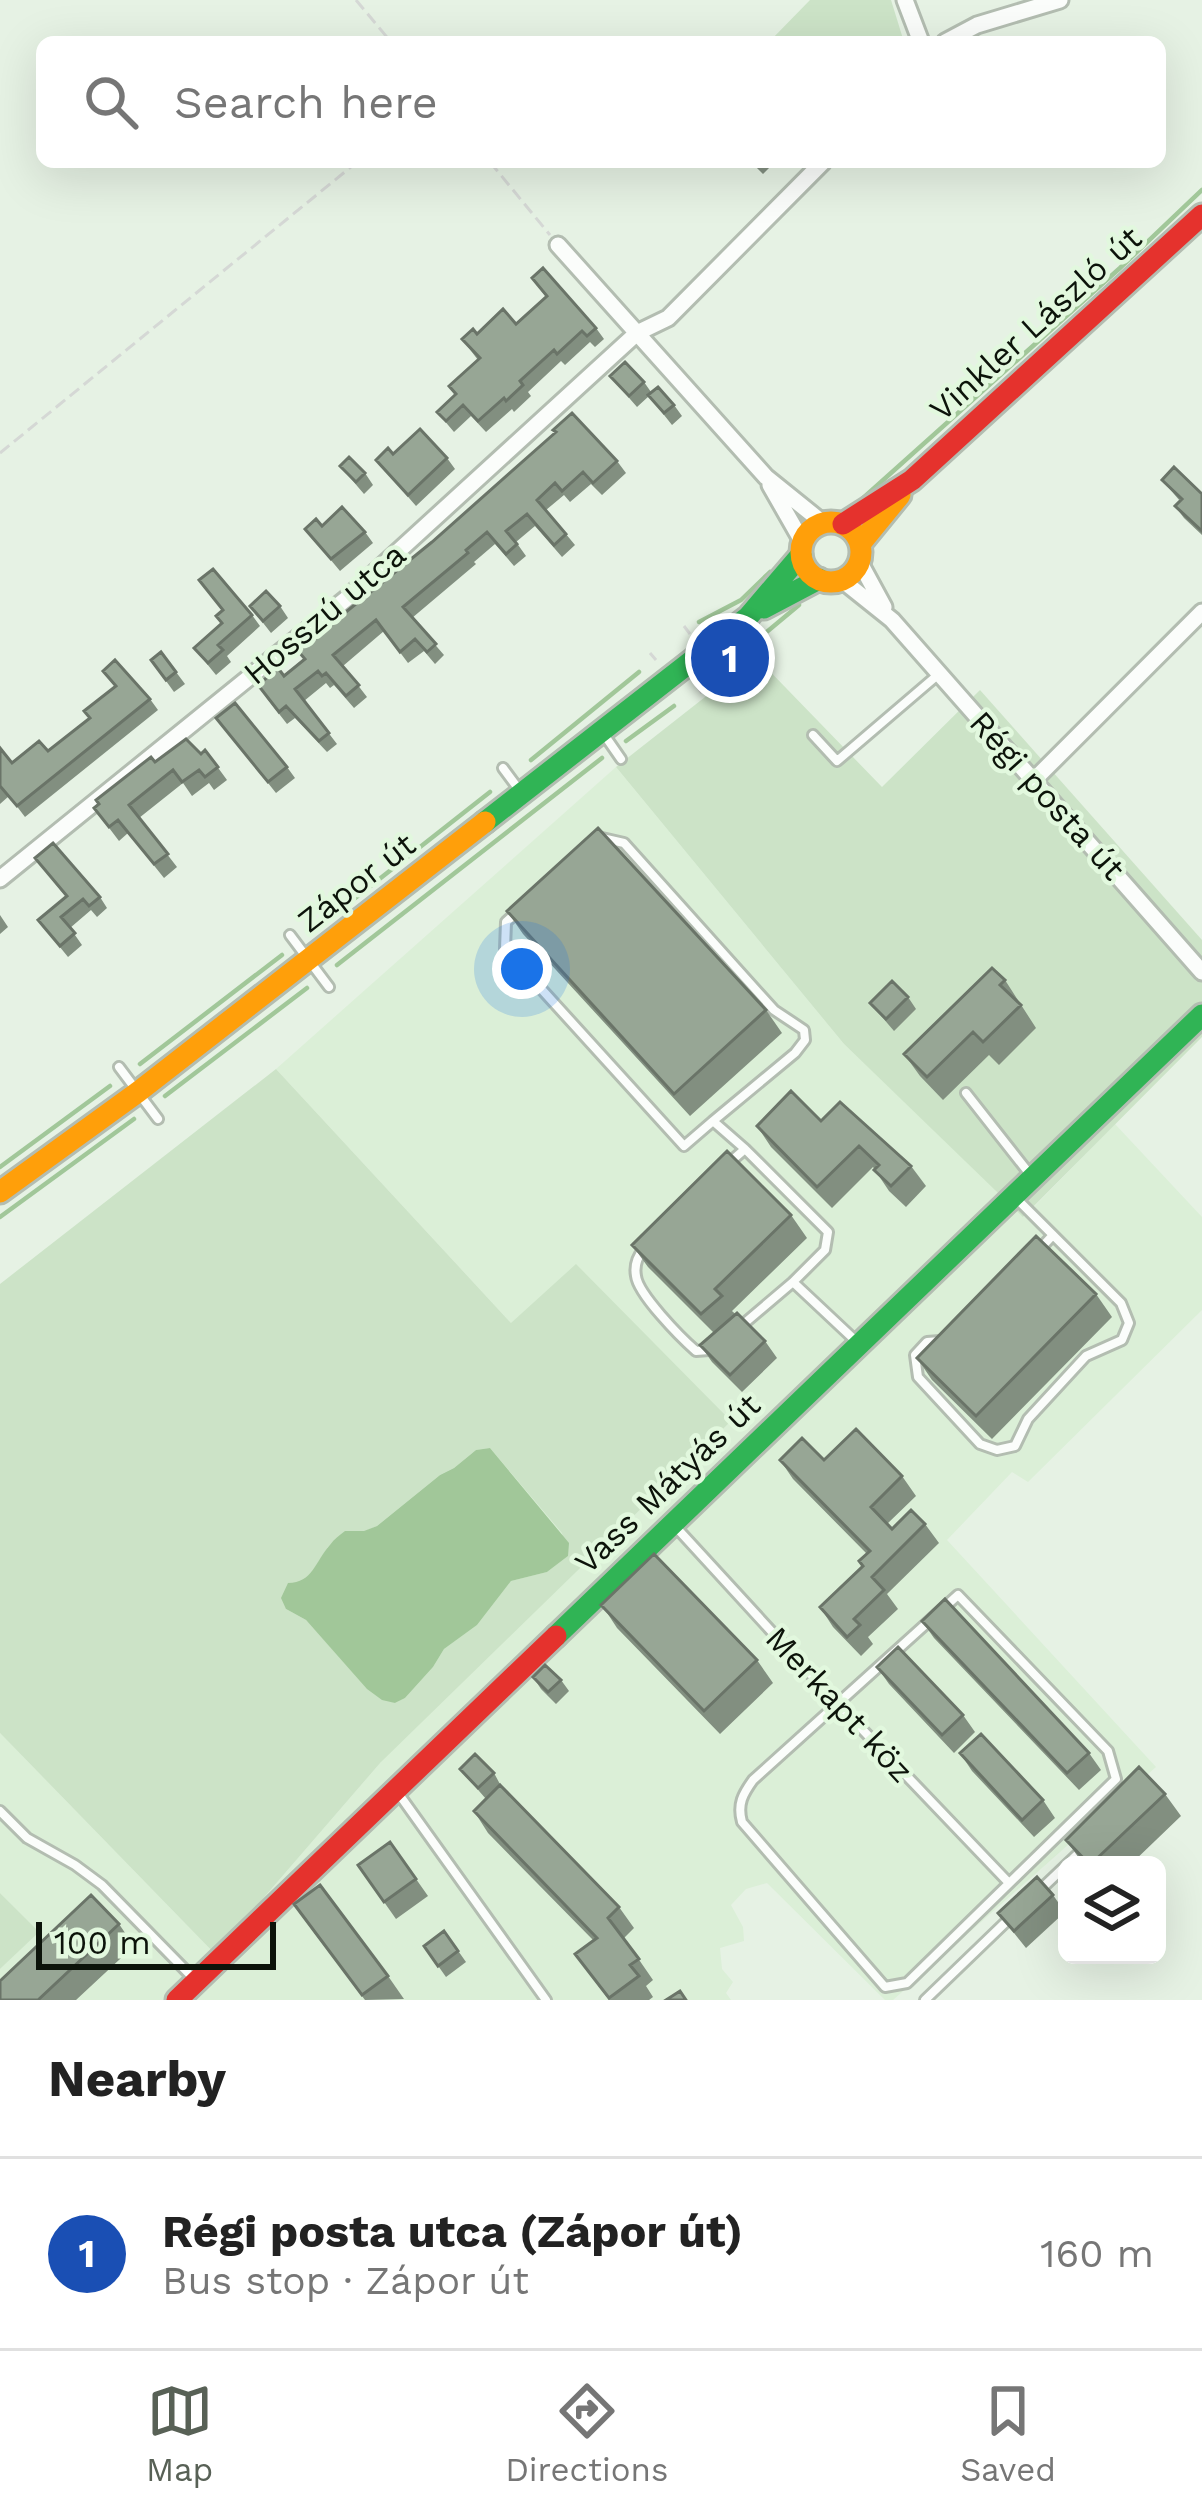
<!DOCTYPE html>
<html lang="en">
<head>
<meta charset="utf-8">
<style>
  body { margin:0; font-family:"Work Sans",sans-serif; background:#f2f2f2; color:#222 }
  .controls { position:absolute; right:36px; bottom:36px; display:grid; overflow:hidden; border-radius:18px; box-shadow:0 12px 48px #0002 }
  .controls button { width:108px; height:108px; display:grid; place-items:center; padding:0; border:0; border-bottom:3px solid #e0e0e0; background:#fff; color:#222; font:60px sans-serif }
  .scale { position:absolute; left:36px; bottom:30px; width:240px; box-sizing:border-box; padding-left:12px; border:6px solid #0c130a; border-top:0; font-size:33px; line-height:42px; white-space:nowrap; color:#0c130a; -webkit-text-stroke:9px #e2f8de; paint-order:stroke }
  .you { position:absolute; left:522px; top:969px; width:42px; height:42px; margin:-30px; border:9px solid #fff; border-radius:50%; background:#1a73e8; box-shadow:0 0 0 18px #1a73e833 }
  .badge { display:grid; place-items:center; width:78px; height:78px; border-radius:50%; background:#586156; color:#fff; font-size:39px; font-weight:700 }
  .pin { position:absolute; translate:-50% -50%; border:6px solid #fff; box-shadow:0 3px 12px #0006 }
  .list { margin:0; padding:0; list-style:none }
  h2 { display:flex; justify-content:space-between; align-items:center; height:156px; margin:0; padding:0 48px; font-size:51px }
  h2 small { font-size:39px; font-weight:400; color:#767676 }
  .list li { display:grid; grid-template-columns:78px 1fr auto; gap:36px; align-items:center; box-sizing:border-box; height:192px; padding:0 48px; border-top:3px solid #e0e0e0 }
  .list b { display:block; font-size:45px; white-space:nowrap }
  .list p { margin:0; font-size:39px; white-space:nowrap; color:#767676 }
  .list em { font-size:39px; font-style:normal; color:#767676 }
  .icon { flex:none; width:66px; height:66px; fill:none; stroke:currentColor; stroke-width:2; stroke-linecap:round; stroke-linejoin:round }
  .map { position:relative; flex:none; width:1202px; height:2000px; overflow:hidden }
  .search { position:absolute; background:#fff; box-shadow:0 12px 48px #0002; left:36px; right:36px; top:36px; height:132px; display:flex; align-items:center; gap:30px; box-sizing:border-box; padding:0 42px; border-radius:18px; color:#767676; font-size:45px }
  .sheet { height:348px; background:#fff }
  nav { display:flex; justify-content:space-around; align-items:center; box-sizing:border-box; height:168px; border-top:3px solid #e0e0e0; background:#fff; font-size:33px; color:#767676 }
  nav a { display:grid; justify-items:center; gap:6px }
  nav .on { color:#586156 }
  .map>svg:first-child { display:block }
</style>
</head>
<body>
<div class="map">
<svg width="1202" height="2000" viewBox="0 0 1202 2000">
  <rect width="100%" height="100%" fill="#e6f2e4"/>
  <path fill="#dbefd7" d="M616,767L844,1044L1024,1217L1115,1124L1202,1217V1310L1028,1482L1012,1472L947,1540L1156,1767L893,2000H885L767,1883L746,1889L731,1905L743,1927L744,1941L720,1948L722,1969L733,1982L726,1993L731,2000H0V1969L38,1932L0,1893V1733L215,1954L381,1762L511,1323L276,1069Z"/>
  <path fill="#cce3c7" fill-rule="evenodd" d="M810,0H891L904,42H769Z
    M756,657L882,787L980,690L1202,940V1037L1023,1217L844,1044L616,767Z
    M276,1069L511,1323L576,1264L731,1421L381,1762L215,1954L0,1733V1284ZM490,1448L562,1533L568,1556L547,1572L511,1581L477,1625L444,1649L433,1667L405,1698L395,1703L368,1689L306,1620L286,1609L288,1583H299L308,1578L328,1547L377,1526L440,1475L454,1468L476,1450Z
    M0,1893L39,1932L0,1969Z"/>
  <path fill="#a1c799" d="M490,1448L569,1543L568,1556L547,1572L511,1581L477,1625L444,1649L433,1667L405,1698L395,1703L382,1700L367,1689L306,1620L286,1609L281,1598L288,1583C313,1583 315,1561 330,1545C334,1539 340,1535 345,1531H364L377,1526L440,1475L454,1468L476,1450Z"/>
  <g fill="none" stroke-linecap="round" stroke-linejoin="round">
    <path stroke="#a1c799" stroke-width="4.5" d="M862,499L1120,268L1202,190
      M699,622L741,600L770,572
      M739,655L799,605
      M626,741L674,706
      M531,760L639,672
      M312,932L490,792
      M337,965L602,758
      M140,1064L282,955
      M165,1096L307,988
      M0,1167L110,1086
      M0,1217L134,1119"/>
    <g stroke="#b3bdb1" stroke-width="14">
      <path id="lane" d="M603,733L621,759
        M813,735L837,761L940,673
        M503,768L520,791
        M602,838L624,843L774,1010L804,1030L805,1040L795,1053L713,1121
        M518,911L506,922L505,949L684,1146L713,1121L745,1149L730,1162
        M290,935L329,987
        M119,1067L158,1119
        M966,1093L1032,1177
        M745,1149L828,1232L825,1250L793,1282
        M644,1249C637,1257 634,1265 636,1276C638,1294 680,1337 696,1351L709,1350
        M1038,1251L1053,1235
        M740,1327L793,1282L858,1343
        M940,1341L927,1342L915,1355L918,1377L980,1444L997,1450L1015,1446L1028,1419L1086,1356L1122,1340L1129,1323L1121,1303L1015,1197
        M674,1525L838,1704L1009,1883
        M958,1595L1108,1751L1116,1779L907,1983L885,1987L742,1822C737,1804 743,1794 753,1780Z
        M396,1790L546,2000
        M0,1811L27,1838L75,1865L102,1885L196,1981
        M1039,1891L1080,1852
        M925,2000L1010,1918"/>
    </g>
    <g stroke="#b3bdb1" stroke-width="21">
      <path id="street" d="M905,0L921,42
        M945,42L977,25L1060,0
        M558,245L766,477L823,523
        M770,485L802,541
        M859,561L884,607
        M842,580L892,620L1202,972
        M1034,780L1202,612
        M0,879L346,599L637,333L668,318L823,162"/>
    </g>
    <g stroke="#b3bdb1" stroke-width="27">
      <path id="fast" d="M764,608L819,579
        M485,822L748,617L801,555
        M556,1636L1202,1015"/>
    </g>
    <g stroke="#b3bdb1" stroke-width="27">
      <path id="slow" d="M801 552a30 30 0 1 1 60 0a30 30 0 1 1-60 0Z
        M860,544L900,495
        M0,1192L138,1092L485,822"/>
    </g>
    <g stroke="#b3bdb1" stroke-width="27">
      <path id="jam" d="M843,524L912,480L1202,215
        M177,2000L556,1636"/>
    </g>
    <path stroke="#d5d8d5" stroke-width="3" stroke-dasharray="12 6" stroke-linecap="butt" d="M356,0L391,42
      M490,162L550,235
      M0,453L357,162
      M684,626L690,634
      M650,653L656,660
      M728,660L734,668
      M696,685L702,693"/>
    <use href="#lane" stroke="#fbfdfb" stroke-width="8"/>
    <use href="#street" stroke="#fbfdfb" stroke-width="15"/>
    <use href="#fast" stroke="#30b455" stroke-width="21"/>
    <use href="#slow" stroke="#ff9f0a" stroke-width="21"/>
    <use href="#jam" stroke="#e5322d" stroke-width="21"/>
  </g>
  <path fill="#828f80" d="M751,162H775L763,174Z
    M532,278L596,328L604,339L595,347L590,342L565,365L561,361L528,392L531,396L514,412L512,409L486,432L471,416L454,432L437,412L455,395L449,386L478,360L462,339L516,324L546,297Z
    M610,376L644,382L651,392L674,405L682,416L672,425L649,396L637,407Z
    M556,432L617,461L626,473L602,495L591,484L570,502L564,495L546,510L575,545L562,557L535,526L516,542L526,556L514,566L495,544L474,562L476,564L412,618L444,655L435,664L424,651L408,663L384,631L343,666L367,697L354,708L334,685L330,688L326,683L304,701L337,744L327,752L295,718L287,724L266,697L284,676Z
    M393,454L447,458L455,469L416,506L376,460Z
    M340,466L365,473L373,485L364,494Z
    M1162,480L1202,494V535L1184,518L1175,506L1180,501Z
    M322,526L365,532L373,543L340,571L305,529Z
    M199,580L252,615L260,626L227,656L231,662L216,675L194,648L221,624L216,616L222,610Z
    M250,606H280L288,618L271,633Z
    M161,652L185,684L174,692L151,660Z
    M103,671L150,699L158,710L25,817L9,796L0,804V748L12,763L48,751L90,718L115,687Z
    M216,718L287,767L295,778L276,793Z
    M205,750L227,780L214,790L209,783L192,796L183,783L139,818L177,867L164,878L128,833L119,841L94,808Z
    M35,858L100,897L107,908L97,917L91,910L70,928L82,945L68,957L38,920L66,897Z
    M507,911L766,1010L782,1033L690,1116L523,934Z
    M0,915L8,927L0,934Z
    M1005,980L1036,1028L999,1065L989,1055L943,1100L920,1076L904,1054Z
    M908,997L916,1009L894,1031L870,1003Z
    M821,1121L911,1166L926,1186L906,1207L889,1191L873,1167L832,1208L771,1147L757,1126Z
    M791,1215L807,1238L732,1311L765,1341L777,1358L742,1392L712,1362L700,1345L714,1333L648,1267L632,1245Z
    M1096,1294L1112,1317L992,1439L932,1380L917,1358Z
    M780,1460H824L902,1476L916,1496L887,1524L892,1529L925,1524L939,1543L887,1594L898,1609L868,1637L873,1644L861,1656L833,1627L820,1607L862,1567L867,1554L793,1479Z
    M602,1605L757,1660L773,1683L720,1734L617,1628Z
    M922,1621L1089,1753L1101,1770L1079,1790L934,1638Z
    M877,1667L963,1715L975,1732L954,1753L889,1684Z
    M533,1677L561,1680L569,1691L556,1704L541,1689Z
    M960,1753L1043,1800L1055,1818L1034,1837L972,1771Z
    M460,1769L494,1773L501,1786L619,1907L634,1928L624,1938L653,1980L646,1986L653,1997L649,2000H609L575,1954L593,1940L488,1833L474,1811L486,1799Z
    M1165,1794L1181,1816L1130,1865H1084L1066,1840Z
    M390,1842L428,1896L396,1919L358,1865Z
    M1053,1895L1065,1912L1026,1948L998,1913Z
    M119,1924L134,1946L76,2000H0Z
    M310,1927L388,1976L404,1999L365,2000Z
    M444,1931L466,1962L446,1977L424,1946Z"/>
  <path fill="#97a695" stroke="#6a7468" stroke-width="3" d="M543,268L596,328L587,336L582,331L557,354L554,350L520,381L523,385L506,401L504,398L478,421L463,405L446,421L437,412L456,394L449,386L480,358L462,339L473,329L477,334L503,309L516,324L547,296L532,278Z
    M625,362L644,382L629,396L610,376Z
    M658,387L674,405L664,413L648,395Z
    M572,413L617,461L593,483L583,472L562,491L555,483L537,500L566,534L554,545L527,514L506,531L517,544L506,554L487,532L466,550L468,553L403,607L436,644L427,652L415,639L400,652L376,620L333,655L359,685L346,696L326,673L322,676L318,671L295,689L329,733L319,741L286,706L279,712L258,685L278,668L284,676L305,659L298,651L432,542L556,432L553,430Z
    M420,429L447,458L408,495L376,460L388,448L393,454Z
    M349,457L365,473L356,482L340,466Z
    M1174,467L1202,494V531L1175,506L1182,499L1162,480Z
    M342,507L365,532L331,559L305,529L316,519L322,526Z
    M213,569L252,615L218,645L223,650L208,663L194,648L222,623L216,616L223,610L199,580Z
    M266,591L280,606L263,621L250,606Z
    M161,652L176,672L166,680L151,660Z
    M115,660L150,699L17,806L0,786V748L12,763L39,741L48,751L90,718L84,711L116,686L103,671Z
    M235,703L287,767L268,782L216,718Z
    M186,739L201,754L205,750L218,767L205,777L199,770L182,782L173,770L129,805L168,854L154,864L118,820L109,827L94,808L99,804L96,800L151,757L155,762Z
    M598,828L766,1010L674,1094L507,911Z
    M53,843L100,897L89,906L83,899L61,917L75,933L60,946L38,920L67,896L35,858Z
    M992,968L1005,980L1000,985L1021,1005L983,1042L973,1032L927,1077L904,1054Z
    M892,981L908,997L886,1019L870,1003Z
    M791,1091L821,1121L840,1102L911,1166L891,1186L874,1170L879,1165L859,1146L817,1187L757,1126Z
    M727,1151L791,1215L715,1289L722,1296L701,1314L632,1245Z
    M1036,1236L1096,1294L976,1416L917,1358Z
    M737,1313L765,1341L730,1375L700,1345Z
    M856,1429L902,1476L871,1507L892,1529L911,1510L925,1524L872,1577L884,1590L854,1619L860,1625L847,1637L820,1607L863,1566L859,1561L870,1551L780,1460L802,1438L824,1460Z
    M654,1554L757,1660L704,1711L601,1605Z
    M945,1599L1089,1753L1067,1773L922,1621Z
    M898,1647L963,1715L942,1735L877,1667Z
    M545,1665L561,1680L548,1692L533,1677Z
    M981,1734L1043,1800L1022,1820L960,1753Z
    M475,1754L494,1773L478,1788L460,1769Z
    M1139,1767L1165,1794L1090,1865L1066,1840Z
    M500,1785L619,1907L608,1918L639,1959L630,1965L639,1976L609,1998L575,1954L597,1938L474,1811Z
    M390,1842L416,1879L384,1902L358,1865Z
    M1037,1877L1053,1895L1014,1931L998,1913Z
    M320,1885L388,1976L362,1995L294,1904Z
    M91,1895L119,1924L38,2000H0V1981Z
    M444,1931L458,1951L438,1966L424,1946Z
    M680,1991L686,2000H666Z"/>
  <g text-anchor="middle" stroke-width="9" stroke-linejoin="round" paint-order="stroke">
    <g font-size="33" fill="#0c130a" stroke="#e2f8de">
      <text transform="translate(1035 323) rotate(-42)" y="12">Vinkler László út</text>
      <text transform="translate(324 613) rotate(-40)" y="12">Hosszú utca</text>
      <text transform="translate(1048 795) rotate(48)" y="12">Régi posta út</text>
      <text transform="translate(356 882) rotate(-38)" y="12">Zápor út</text>
      <text transform="translate(667 1483) rotate(-44)" y="12">Vass Mátyás út</text>
      <text transform="translate(840 1704) rotate(47)" y="12">Merkapt köz</text>
    </g>
  </g>
</svg>
<div class="controls">
<button><svg class="icon" aria-label="layers" viewBox="0 0 24 24"><path d="M12 4l9 5-9 5-9-5zM3 14l9 5 9-5"/></svg></button>
</div>
<div class="scale">100 m</div>
<div class="you"></div>
<div class="pin badge" style="left:730px;top:658px;background:#1a4fb4">1</div>
<div class="search"><svg class="icon" aria-label="search" viewBox="0 0 24 24"><circle cx="10" cy="10" r="6"/><path d="M15 15l6 6"/></svg>Search here</div>
</div>
<section class="sheet">
<h2>Nearby<small></small></h2>
<ul class="list">
<li><span class="badge" style="background:#1a4fb4">1</span><div><b>Régi posta utca (Zápor út)</b><p>Bus stop · Zápor út</p></div><em>160 m</em></li>
</ul>
</section>
<nav>
<a class="on"><svg class="icon" aria-label="map" viewBox="0 0 24 24"><path d="M3 6l6-2 6 2 6-2v14l-6 2-6-2-6 2zM9 4v14M15 6v14"/></svg>Map</a>
<a><svg class="icon" aria-label="directions" viewBox="0 0 24 24"><path d="M12 3l9 9-9 9-9-9zM9 14v-3h6M13 9l2 2-2 2"/></svg>Directions</a>
<a><svg class="icon" aria-label="saved" viewBox="0 0 24 24"><path d="M7 4h10v16l-5-4-5 4z"/></svg>Saved</a>
</nav>
</body>
</html>
